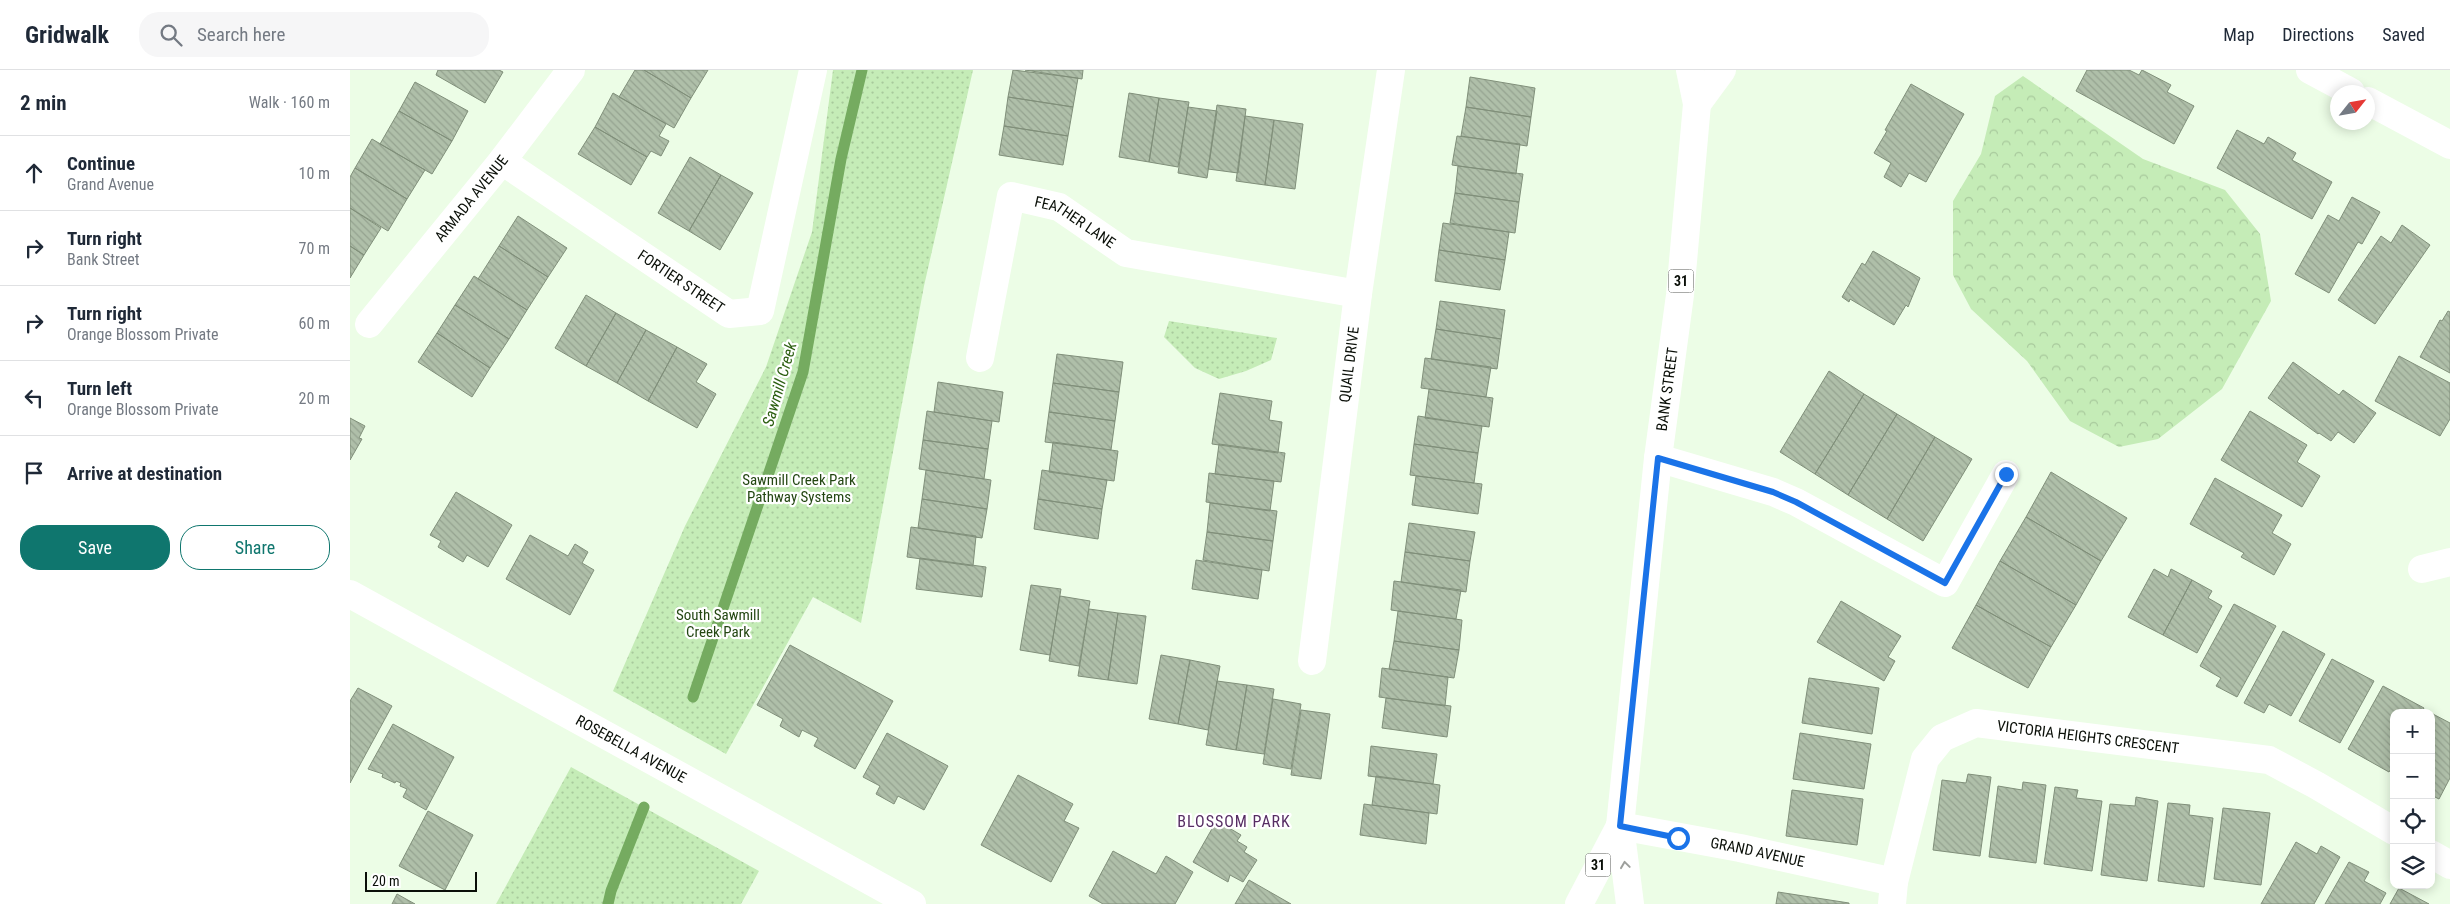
<!DOCTYPE html>
<html lang="en">
<head>
<meta charset="utf-8">
<style>
  body { margin:0; font-family:"Roboto Condensed",sans-serif; background:#f6f6f7; color:#1f2937 }
  .controls { position:absolute; right:15px; bottom:15px; display:grid; overflow:hidden; border-radius:10px; box-shadow:0 2px 12px #0003 }
  .controls button { width:45px; height:45px; display:grid; place-items:center; padding:0; border:0; border-bottom:1px solid #e0e1e3; background:#fff; color:#1f2937; font:25px sans-serif }
  .compass { position:absolute; left:1980px; top:15px; width:45px; height:45px; border-radius:50%; background:#fff; box-shadow:0 2px 12px #0003; rotate:59deg }
  .scale { position:absolute; left:15px; bottom:12px; width:112px; box-sizing:border-box; padding-left:5px; border:2px solid #0a0f08; border-top:0; font-size:14px; line-height:18px; white-space:nowrap; color:#0a0f08; -webkit-text-stroke:4px #fff; paint-order:stroke }
  .stop { position:absolute; width:15px; height:15px; margin:-11px; border:4px solid #1a73e8; border-radius:50%; background:#fff }
  .stop.end { background:#1a73e8; border-color:#fff; box-shadow:0 1px 5px #0008 }
  .list { margin:0; padding:0; list-style:none }
  h2 { display:flex; justify-content:space-between; align-items:center; height:65px; margin:0; padding:0 20px; font-size:21px }
  h2 small { font-size:16px; font-weight:400; color:#747a83 }
  .list li { display:grid; grid-template-columns:32px 1fr auto; gap:15px; align-items:center; box-sizing:border-box; height:75px; padding:0 20px; border-top:1px solid #e0e1e3 }
  .list b { display:block; font-size:19px; white-space:nowrap }
  .list p { margin:0; font-size:16px; white-space:nowrap; color:#747a83 }
  .list em { font-size:16px; font-style:normal; color:#747a83 }
  .actions { display:flex; gap:10px; padding:15px 20px }
  .actions a { flex:1; padding:11px 0; border:1px solid #0f766e; border-radius:20px; text-align:center; font-size:18px; color:#0f766e }
  .actions .main { background:#0f766e; color:#fff }
  .icon { flex:none; width:28px; height:28px; fill:none; stroke:currentColor; stroke-width:2; stroke-linecap:round; stroke-linejoin:round }
  .map { position:relative; flex:none; width:2100px; height:834px; overflow:hidden }
  header { display:flex; align-items:center; gap:30px; box-sizing:border-box; height:70px; padding:0 25px; background:#fff; border-bottom:1px solid #e0e1e3 }
  header strong { font-size:24px }
  nav { display:flex; gap:28px; margin-inline-start:auto; font-size:18px }
  .search { width:350px; height:45px; background:#f6f6f7; display:flex; align-items:center; gap:12px; box-sizing:border-box; padding:0 18px; border-radius:20px; color:#747a83; font-size:19px }
  main { display:flex }
  aside { flex:1; background:#fff }
  .map>svg:first-child { display:block }
</style>
</head>
<body>
<header>
<strong>Gridwalk</strong>
<div class="search"><svg class="icon" aria-label="search" viewBox="0 0 24 24"><circle cx="10" cy="10" r="6"/><path d="M15 15l6 6"/></svg>Search here</div>
<nav><a>Map</a><a>Directions</a><a>Saved</a></nav>
</header>
<main>
<aside>
<h2>2 min<small>Walk · 160 m</small></h2>
<ul class="list">
<li><svg class="icon" aria-label="ahead" viewBox="0 0 24 24"><path d="M12 20V5M6 11l6-6 6 6"/></svg><div><b>Continue</b><p>Grand Avenue</p></div><em>10 m</em></li>
<li><svg class="icon" aria-label="right" viewBox="0 0 24 24"><path d="M7 20v-9h11M14 6l5 5-5 5"/></svg><div><b>Turn right</b><p>Bank Street</p></div><em>70 m</em></li>
<li><svg class="icon" aria-label="right" viewBox="0 0 24 24"><path d="M7 20v-9h11M14 6l5 5-5 5"/></svg><div><b>Turn right</b><p>Orange Blossom Private</p></div><em>60 m</em></li>
<li><svg class="icon" aria-label="left" viewBox="0 0 24 24"><path d="M17 20v-9H6M10 6l-5 5 5 5"/></svg><div><b>Turn left</b><p>Orange Blossom Private</p></div><em>20 m</em></li>
<li><svg class="icon" aria-label="arrive" viewBox="0 0 24 24"><path d="M6 21V4h12l-3 4 3 4H6"/></svg><div><b>Arrive at destination</b></div></li>
</ul>
<div class="actions"><a class="main">Save</a><a>Share</a></div>
</aside>
<div class="map">
<svg width="2100" height="834" viewBox="0 0 2100 834">
  <defs>
    <pattern id="forest-crowns" width="20" height="18" patternUnits="userSpaceOnUse" patternTransform="scale(1.25)"><rect width="20" height="18" fill="#c5ecb7"/><path d="M2 6a3 3 0 1 1 6 0M12 15a3 3 0 1 1 6 0" fill="none" stroke="#a8c99c"/></pattern>
    <pattern id="park-dots" width="8" height="8" patternUnits="userSpaceOnUse" patternTransform="scale(1.25)"><rect width="8" height="8" fill="#c5ecb7"/><path d="M2 2h.1M6 6h.1" fill="none" stroke="#a8c99c" stroke-width="1.8" stroke-linecap="round"/></pattern>
    <pattern id="building-back-hatch" width="6" height="6" patternUnits="userSpaceOnUse" patternTransform="scale(1.25)"><rect width="6" height="6" fill="#afbfa9"/><path d="M-1 5l2 2M0 0l6 6M5-1l2 2" fill="none" stroke="#95a390"/></pattern>
  </defs>
  <rect width="100%" height="100%" fill="#ecfde6"/>
  <path fill="url(#forest-crowns)" d="M1673,6L1793,89L1875,120L1910,164L1921,231L1872,319L1808,369L1769,377L1720,351L1677,291L1621,239L1603,205V131L1631,84L1645,26Z"/>
  <path fill="url(#park-dots)" d="M483,0H623L574,216L511,553L463,527L376,684L263,621L335,456L416,297L462,162Z
    M819,251L927,268L921,290L896,301L869,309L845,298L814,267Z
    M221,697L409,801L391,834H146Z"/>
  <g fill="none" stroke-linecap="round" stroke-linejoin="round">
    <path stroke="#75ab60" stroke-width="11" d="M343,627L453,302L491,89L512,0
      M258,834L261,821L294,737"/>
  </g>
  <path fill="url(#building-back-hatch)" stroke="#808f7a" d="M88,0H149L153,2L135,33L86,5Z
    M285,0H294L341,28L324,58L269,27Z
    M294,0H358L341,28Z
    M663,0L728,8L723,37L658,27Z
    M675,0H733L732,9Z
    M1737,0H1779L1789,5L1792,0L1821,15L1817,22L1844,36L1824,74L1726,21Z
    M1120,7L1185,18L1181,47L1116,37Z
    M65,12L118,41L102,71L49,41Z
    M1561,14L1614,44L1576,112L1559,103L1551,117L1534,107L1541,93L1524,83L1537,61L1535,60Z
    M263,23L316,54L309,66L319,71L311,86L301,81L297,87L245,57Z
    M779,23L809,28L799,92L769,87Z
    M658,27L723,37L718,66L654,56Z
    M809,28L839,32L828,97L799,92Z
    M867,35L896,39L888,103L858,99Z
    M838,37L867,41L857,108L828,103Z
    M1116,37L1181,47L1177,76L1111,66Z
    M49,41L102,71L82,104L30,74Z
    M895,46L924,50L915,115L886,111Z
    M924,50L953,54L945,119L915,115Z
    M654,56L718,66L713,95L649,85Z
    M245,57L297,87L281,115L228,84Z
    M1887,60L1914,74L1918,67L1946,83L1942,90L1982,112L1962,149L1867,98Z
    M1107,66L1170,74L1166,104L1102,95Z
    M22,69L75,100L57,129L5,98Z
    M340,87L371,105L339,161L308,143Z
    M1108,96L1173,104L1169,132L1105,123Z
    M5,98L57,129L38,161L0,138V107Z
    M371,105L403,123L370,180L339,161Z
    M1105,123L1169,132L1165,163L1100,153Z
    M2002,127L2030,142L2012,174L2008,172L1979,223L1945,204L1978,145L1989,151Z
    M0,138L31,158L14,185L0,176Z
    M168,146L217,178L198,207L149,176Z
    M1093,153L1159,162L1155,190L1089,180Z
    M2052,155L2080,175L2025,254L1988,230L2031,166L2041,173Z
    M0,176L14,185L0,208Z
    M149,176L198,207L177,240L128,209Z
    M1089,180L1155,190L1150,220L1085,211Z
    M1523,181L1570,208L1558,237L1556,235L1544,255L1500,229L1499,232L1492,227L1512,193L1515,195Z
    M124,206L177,240L159,269L105,235Z
    M236,225L266,243L236,296L205,278Z
    M1090,231L1155,240L1151,269L1086,259Z
    M105,235L159,269L140,298L87,263Z
    M2098,241L2100,242V303L2070,287L2090,250L2092,251Z
    M266,243L296,260L267,313L236,296Z
    M1086,259L1151,269L1147,299L1081,289Z
    M296,260L327,277L298,331L267,313Z
    M87,263L140,298L122,327L68,292Z
    M327,277L357,294L346,312L366,324L347,358L298,331Z
    M707,284L773,292L769,322L703,313Z
    M2049,286L2100,313V349L2090,366L2025,331Z
    M1075,288L1141,297L1136,327L1071,318Z
    M1943,292L1989,325L1993,320L2026,343L2004,373L1988,362L1981,371L1969,363L1968,364L1918,328Z
    M1479,301L1514,324L1465,404L1430,382Z
    M588,312L653,322L649,352L584,342Z
    M703,313L769,322L765,351L699,342Z
    M1079,319L1143,328L1139,357L1075,348Z
    M870,323L922,331L919,350L932,352L928,383L862,374Z
    M1514,324L1547,344L1498,425L1465,404Z
    M577,341L642,351L638,379L573,370Z
    M1900,341L1957,375L1947,392L1970,406L1952,437L1871,390Z
    M699,342L765,351L761,380L695,372Z
    M1547,344L1585,367L1537,449L1498,425Z
    M1068,346L1132,356L1128,383L1064,374Z
    M0,348L15,356L9,368L12,369L0,390Z
    M1585,367L1622,389L1573,471L1537,449Z
    M573,370L638,379L634,409L569,399Z
    M703,372L768,381L764,411L699,402Z
    M869,374L935,383L931,412L865,404Z
    M1064,374L1128,383L1124,413L1060,405Z
    M576,400L641,410L637,439L572,429Z
    M692,400L757,410L752,439L688,429Z
    M1701,402L1777,448L1751,491L1676,447Z
    M859,403L924,411L920,441L856,432Z
    M1066,406L1132,414L1128,444L1062,435Z
    M1865,408L1932,445L1922,463L1941,474L1924,505L1891,487L1894,483L1840,454Z
    M106,422L162,455L138,497L117,485L113,492L88,477L91,471L80,465Z
    M572,429L637,439L632,468L568,458Z
    M688,429L752,439L748,469L684,459Z
    M860,433L927,441L923,471L857,462Z
    M1676,447L1751,491L1726,535L1650,491Z
    M1059,453L1125,462L1120,491L1055,482Z
    M561,457L626,466L623,496L557,487Z
    M857,462L923,471L919,501L853,490Z
    M180,465L218,486L225,474L238,482L232,493L244,500L220,545L156,509Z
    M1055,482L1120,491L1116,522L1051,512Z
    M570,488L636,497L632,527L566,519Z
    M846,490L912,500L908,529L842,519Z
    M1650,491L1726,535L1701,577L1626,535Z
    M1804,499L1818,507L1821,499L1842,510L1813,565L1778,547Z
    M1842,510L1862,521L1858,528L1872,536L1847,583L1813,565Z
    M1044,511L1111,520L1106,549L1041,540Z
    M681,515L711,519L700,585L670,580Z
    M710,526L740,531L729,596L699,591Z
    M1491,531L1551,566L1538,587L1545,591L1534,611L1467,572Z
    M1884,534L1926,556L1887,627L1866,616L1871,608L1850,596Z
    M1626,535L1701,577L1678,618L1602,578Z
    M739,539L768,543L758,610L728,606Z
    M1048,541L1112,550L1109,580L1044,571Z
    M768,543L796,546L787,614L758,610Z
    M1933,561L1975,584L1941,646L1919,634L1914,643L1894,633Z
    M1044,571L1109,580L1104,608L1039,599Z
    M440,575L543,631L505,699L464,676L468,668L452,660L449,667L430,656L433,649L407,635Z
    M811,585L840,590L828,654L799,649Z
    M1982,589L2024,611L1990,673L1949,651Z
    M840,590L870,596L858,660L828,654Z
    M1032,598L1098,607L1095,636L1029,627Z
    M1459,608L1529,618L1522,664L1452,653Z
    M867,611L897,615L886,680L856,675Z
    M897,615L924,619L914,684L886,680Z
    M2033,616L2074,638L2071,643H2044V694L2039,702L1998,679Z
    M8,618L42,636L0,713V631Z
    M1036,628L1101,636L1097,667L1032,658Z
    M923,629L951,634L941,699L913,694Z
    M951,640L980,644L971,709L941,705Z
    M2081,643L2100,653V708L2089,729L2081,725Z
    M43,654L104,687L76,740L53,727L57,719L50,716L51,713L46,711L45,713L32,707L33,704L18,699Z
    M537,663L598,696L574,740L548,726L544,734L526,724L530,716L513,707Z
    M1450,663L1521,674L1514,719L1443,709Z
    M1021,676L1087,684L1083,714L1018,706Z
    M1618,704L1641,707L1630,786L1583,780L1592,710L1616,713Z
    M668,705L723,734L714,751L729,758L701,812L631,775Z
    M1026,706L1090,715L1087,744L1022,735Z
    M1673,712L1696,715L1686,793L1639,787L1648,716L1672,720Z
    M1705,717L1728,720L1726,728L1752,731L1742,801L1694,794Z
    M1442,720L1513,729L1507,775L1436,766Z
    M1786,727L1808,731L1797,811L1751,805L1760,734L1785,736Z
    M1818,733L1840,735L1839,745L1863,748L1854,817L1808,811Z
    M1014,734L1079,743L1076,774L1010,765Z
    M1873,738L1920,743L1911,815L1864,809Z
    M78,741L123,765L95,820L49,796Z
    M869,752L891,765L887,771L897,777L894,782L907,790L893,812L880,805L878,812L843,792L863,757H865Z
    M1946,772L1967,784L1971,776L1990,787L1964,834H1911Z
    M763,781L806,804L816,786L843,802L825,834H753L739,826Z
    M1999,792L2019,802L2014,811L2036,823L2030,834H1975Z
    M899,810L941,834H885Z
    M2049,818L2079,834H2040Z
    M1428,822L1499,833V834H1426Z
    M47,824L65,834H42Z"/>
  <g fill="none" stroke-linecap="round" stroke-linejoin="round">
    <g stroke="#fff" stroke-width="28">
      <path id="s1" d="M152,91L379,244L410,241L463,0"/>
      <path id="s2" d="M19,254L152,91L221,0"/>
      <path id="s3" d="M630,288L661,126L709,137L776,183L1008,224"/>
      <path d="M1308,388L1423,422L1446,432L1595,513L1656,404"/>
      <path d="M2072,499L2100,492"/>
      <path id="s4" d="M0,524L562,834"/>
      <path id="s5" d="M962,591L1008,224L1041,0"/>
      <path id="s6" d="M1270,756L1390,778L1544,812"/>
      <path d="M2081,784L2100,795"/>
      <path id="s7" d="M1542,834L1544,812L1575,689L1592,668L1626,653L1919,690L1966,715L2044,761"/>
    </g>
    <path stroke="#fff" stroke-width="28" d="M1960,0L2001,22
      M2018,31L2100,75"/>
    <g stroke="#fff" stroke-width="28">
      <path d="M1347,34L1372,0"/>
      <path d="M1229,834L1270,756"/>
      <path id="s8" d="M1280,834L1270,756L1308,388L1330,225L1347,34L1340,0"/>
    </g>
  </g>
  <defs><path id="oneway-chevron" d="M-2-3.5L2.5 0L-2 3.5" fill="none" stroke-width="1.6" stroke-linecap="round" stroke-linejoin="round" transform="scale(1.25)"/></defs>
  <use stroke="#9d9f9c" href="#oneway-chevron" transform="translate(1275 795) rotate(-98)"/>
  <g fill="none" stroke-linecap="round" stroke-linejoin="round">
    <path stroke="#1a73e8" stroke-width="6" d="M1328,768L1270,756L1308,388L1423,422L1446,432L1595,513L1656,404"/>
  </g>
  <g text-anchor="middle" stroke-width="4.5" stroke-linejoin="round" paint-order="stroke">
    <g fill="#fff" stroke="#545752" stroke-width="1">
      <rect x="1318.5" y="199.5" width="25" height="23" rx="4"/>
      <rect x="1235.5" y="783.5" width="25" height="23" rx="4"/>
    </g>
    <g font-size="14" font-weight="bold" fill="#0a0f08">
      <text x="1331" y="216">31</text>
      <text x="1248" y="800">31</text>
    </g>
    <g font-size="15" fill="#0a0f08" stroke="#fff">
      <text dy="5" stroke="none"><textPath href="#s2" startOffset="162">ARMADA AVENUE</textPath></text>
      <text dy="5" stroke="none"><textPath href="#s3" startOffset="235">FEATHER LANE</textPath></text>
      <text dy="5" stroke="none"><textPath href="#s1" startOffset="216">FORTIER STREET</textPath></text>
      <text dy="5" stroke="none"><textPath href="#s5" startOffset="299">QUAIL DRIVE</textPath></text>
      <text dy="5" stroke="none"><textPath href="#s8" startOffset="518">BANK STREET</textPath></text>
      <text dy="5" stroke="none"><textPath href="#s7" startOffset="326">VICTORIA HEIGHTS CRESCENT</textPath></text>
      <text dy="5" stroke="none"><textPath href="#s4" startOffset="321">ROSEBELLA AVENUE</textPath></text>
      <text dy="5" stroke="none"><textPath href="#s6" startOffset="140">GRAND AVENUE</textPath></text>
    </g>
    <g font-size="15" fill="#244713" stroke="#fff">
      <text x="449" y="415">Sawmill Creek Park<tspan x="449" dy="17">Pathway Systems</tspan></text>
      <text x="368" y="550">South Sawmill<tspan x="368" dy="17">Creek Park</tspan></text>
    </g>
    <g font-size="16" font-style="italic" fill="#2d5f12" stroke="#fff">
      <text transform="translate(429 314) rotate(-74)" y="6">Sawmill Creek</text>
    </g>
    <g font-size="16" letter-spacing="1" fill="#562d63" stroke="#fff">
      <text x="884" y="757">BLOSSOM PARK</text>
    </g>
  </g>
</svg>
<div class="controls">
<button>+</button>
<button>−</button>
<button><svg class="icon" aria-label="locate" viewBox="0 0 24 24"><circle cx="12" cy="12" r="6"/><path d="M12 2v4M12 18v4M2 12h4M18 12h4"/></svg></button>
<button><svg class="icon" aria-label="layers" viewBox="0 0 24 24"><path d="M12 4l9 5-9 5-9-5zM3 14l9 5 9-5"/></svg></button>
</div>
<svg class="compass" viewBox="-18 -18 36 36"><path d="M0-13l5 13h-10z" fill="#e53935"/><path d="M0 13l5-13h-10z" fill="#747a83"/></svg>
<div class="scale">20 m</div>
<div class="stop" style="left:1328px;top:768px"></div>
<div class="stop end" style="left:1656px;top:404px"></div>
</div>
</main>
</body>
</html>
